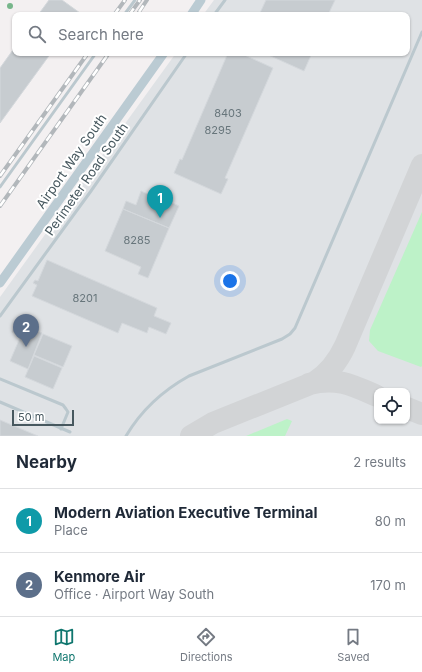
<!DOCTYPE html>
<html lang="en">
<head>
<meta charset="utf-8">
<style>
  body { margin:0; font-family:Inter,sans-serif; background:#f2f2f3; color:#1f2937 }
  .controls { position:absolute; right:12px; bottom:12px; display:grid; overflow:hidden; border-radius:8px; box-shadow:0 1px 3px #0004 }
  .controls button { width:36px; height:36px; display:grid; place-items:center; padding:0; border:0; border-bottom:1px solid #e0e1e3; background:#fff; color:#1f2937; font:20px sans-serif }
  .scale { position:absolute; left:12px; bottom:10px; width:62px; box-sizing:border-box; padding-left:4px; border:2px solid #47585f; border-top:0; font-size:11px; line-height:14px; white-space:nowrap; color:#47585f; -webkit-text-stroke:3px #fff; paint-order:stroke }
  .you { position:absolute; left:230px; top:281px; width:14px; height:14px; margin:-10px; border:3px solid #fff; border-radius:50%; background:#1a73e8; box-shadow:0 0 0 6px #1a73e833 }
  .badge { display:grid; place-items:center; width:26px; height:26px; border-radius:50%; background:#0f766e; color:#fff; font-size:13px; font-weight:700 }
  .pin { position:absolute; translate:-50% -33px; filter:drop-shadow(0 1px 2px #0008) }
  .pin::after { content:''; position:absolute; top:21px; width:14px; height:12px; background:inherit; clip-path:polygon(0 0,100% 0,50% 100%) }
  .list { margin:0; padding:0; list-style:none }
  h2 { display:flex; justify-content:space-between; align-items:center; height:52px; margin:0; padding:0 16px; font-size:17px }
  h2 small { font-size:13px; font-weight:400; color:#747a83 }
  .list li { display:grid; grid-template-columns:26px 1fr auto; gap:12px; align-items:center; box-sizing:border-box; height:64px; padding:0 16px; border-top:1px solid #e0e1e3 }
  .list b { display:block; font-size:15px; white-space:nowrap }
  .list p { margin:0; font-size:13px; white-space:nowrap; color:#747a83 }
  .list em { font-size:13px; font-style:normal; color:#747a83 }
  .icon { flex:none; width:22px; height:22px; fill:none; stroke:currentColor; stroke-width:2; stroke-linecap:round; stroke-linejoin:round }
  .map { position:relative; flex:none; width:422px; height:436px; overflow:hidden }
  .search { position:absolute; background:#fff; box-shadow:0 1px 3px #0004; left:12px; right:12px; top:12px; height:44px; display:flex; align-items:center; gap:10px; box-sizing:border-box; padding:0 14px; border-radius:8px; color:#747a83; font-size:15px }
  .sheet { height:180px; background:#fff }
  nav { display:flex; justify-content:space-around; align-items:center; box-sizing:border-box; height:56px; border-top:1px solid #e0e1e3; background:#fff; font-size:11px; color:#747a83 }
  nav a { display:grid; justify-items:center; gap:2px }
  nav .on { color:#0f766e }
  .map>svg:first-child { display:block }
</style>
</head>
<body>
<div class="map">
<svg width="422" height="436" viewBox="0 0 422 436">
  <rect width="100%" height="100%" fill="#f3f0f1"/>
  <path fill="#dfe2e5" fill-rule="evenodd" d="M214,0H422V436H0V297L176,53H407V15H203ZM377,391H407V421H377Z"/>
  <path fill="#bdf2c8" d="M422,212V366L421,367L378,351L369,341L370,330Z
    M287,419L292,421L285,436H246Z"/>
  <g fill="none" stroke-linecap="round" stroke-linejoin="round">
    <path stroke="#d2d4d6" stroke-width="22" d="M309,384C337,377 352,385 377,396
      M407,408L422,414
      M191,436L213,423L315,382C329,373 338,361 345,346L422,165"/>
  </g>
  <path fill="#c7ccd0" stroke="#d4d8dc" d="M49,0H62L80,13L78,15H38Z
    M266,0H335L328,15H259Z
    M15,47V53H51L0,123V68Z
    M228,53H240L273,68L225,178L228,179L221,194L174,173L180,159L182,160Z
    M264,53H312L304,71Z
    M141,191L159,199L160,197L179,206L169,228L123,209L126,201L136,205Z
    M123,209L169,228L148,278L138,274L141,267L105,251Z
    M47,260L157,308L154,316L171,323L166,334L149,327L147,333L122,323L118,333L32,296L37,285L33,283L35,280L38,281Z
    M25,326L42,333L28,369L10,361Z
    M14,327L21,331L19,335L12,332Z
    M43,334L72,346L63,367L34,355Z
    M34,356L62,368L53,389L25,377Z
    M0,420L38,436H0Z"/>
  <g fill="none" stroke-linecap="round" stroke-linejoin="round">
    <path stroke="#bbc8ce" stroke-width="3" d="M124,15L135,0
      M214,15L225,0
      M0,187L96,53
      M0,316L91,191L187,53
      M0,379L63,405L66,409L68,412L61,429
      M0,402L70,432
      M126,436C142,409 162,391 189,376L282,339L290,334L295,328L422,32"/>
    <path stroke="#bbcbd3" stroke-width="9" d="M191,15L201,0
      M0,283L164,53"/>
    <g stroke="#b2b7bb" stroke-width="4">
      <path id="rail" d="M139,12L147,0
        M114,15L125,0
        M129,15L140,0
        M0,176L88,53
        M0,206L109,53"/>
    </g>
    <use href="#rail" stroke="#fff" stroke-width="2.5" stroke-dasharray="8" stroke-linecap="butt"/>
  </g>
  <circle fill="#77b68b" cx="10" cy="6" r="3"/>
  <g text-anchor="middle" stroke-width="4" stroke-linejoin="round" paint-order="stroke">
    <g font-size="11" fill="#67757b">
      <text x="228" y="117">8403</text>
      <text x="218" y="134">8295</text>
      <text x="137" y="244">8285</text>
      <text x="85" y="302">8201</text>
    </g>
    <g font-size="13" fill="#47585f" stroke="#fff">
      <text transform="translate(71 161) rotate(-55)" y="5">Airport Way South</text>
      <text transform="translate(86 179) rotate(-55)" y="5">Perimeter Road South</text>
    </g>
  </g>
</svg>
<div class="controls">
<button><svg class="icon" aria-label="locate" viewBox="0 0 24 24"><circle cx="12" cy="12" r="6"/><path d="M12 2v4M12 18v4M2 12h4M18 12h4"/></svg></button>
</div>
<div class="scale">50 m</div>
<div class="you"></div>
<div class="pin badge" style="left:160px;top:218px;background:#0f9aa8">1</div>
<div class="pin badge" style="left:26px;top:347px;background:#5c6f8a">2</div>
<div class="search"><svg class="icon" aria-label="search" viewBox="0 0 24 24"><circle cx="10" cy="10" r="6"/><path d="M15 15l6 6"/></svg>Search here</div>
</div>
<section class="sheet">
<h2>Nearby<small>2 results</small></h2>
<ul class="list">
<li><span class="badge" style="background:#0f9aa8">1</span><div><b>Modern Aviation Executive Terminal</b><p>Place</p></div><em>80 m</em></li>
<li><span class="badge" style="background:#5c6f8a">2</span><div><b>Kenmore Air</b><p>Office · Airport Way South</p></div><em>170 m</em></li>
</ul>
</section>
<nav>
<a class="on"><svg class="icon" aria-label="map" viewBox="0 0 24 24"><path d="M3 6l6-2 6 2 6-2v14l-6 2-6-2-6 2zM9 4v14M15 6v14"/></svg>Map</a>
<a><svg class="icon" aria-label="directions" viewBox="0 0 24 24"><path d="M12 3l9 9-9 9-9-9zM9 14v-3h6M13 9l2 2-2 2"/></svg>Directions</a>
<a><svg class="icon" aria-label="saved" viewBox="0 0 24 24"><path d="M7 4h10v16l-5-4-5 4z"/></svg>Saved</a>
</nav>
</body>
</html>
